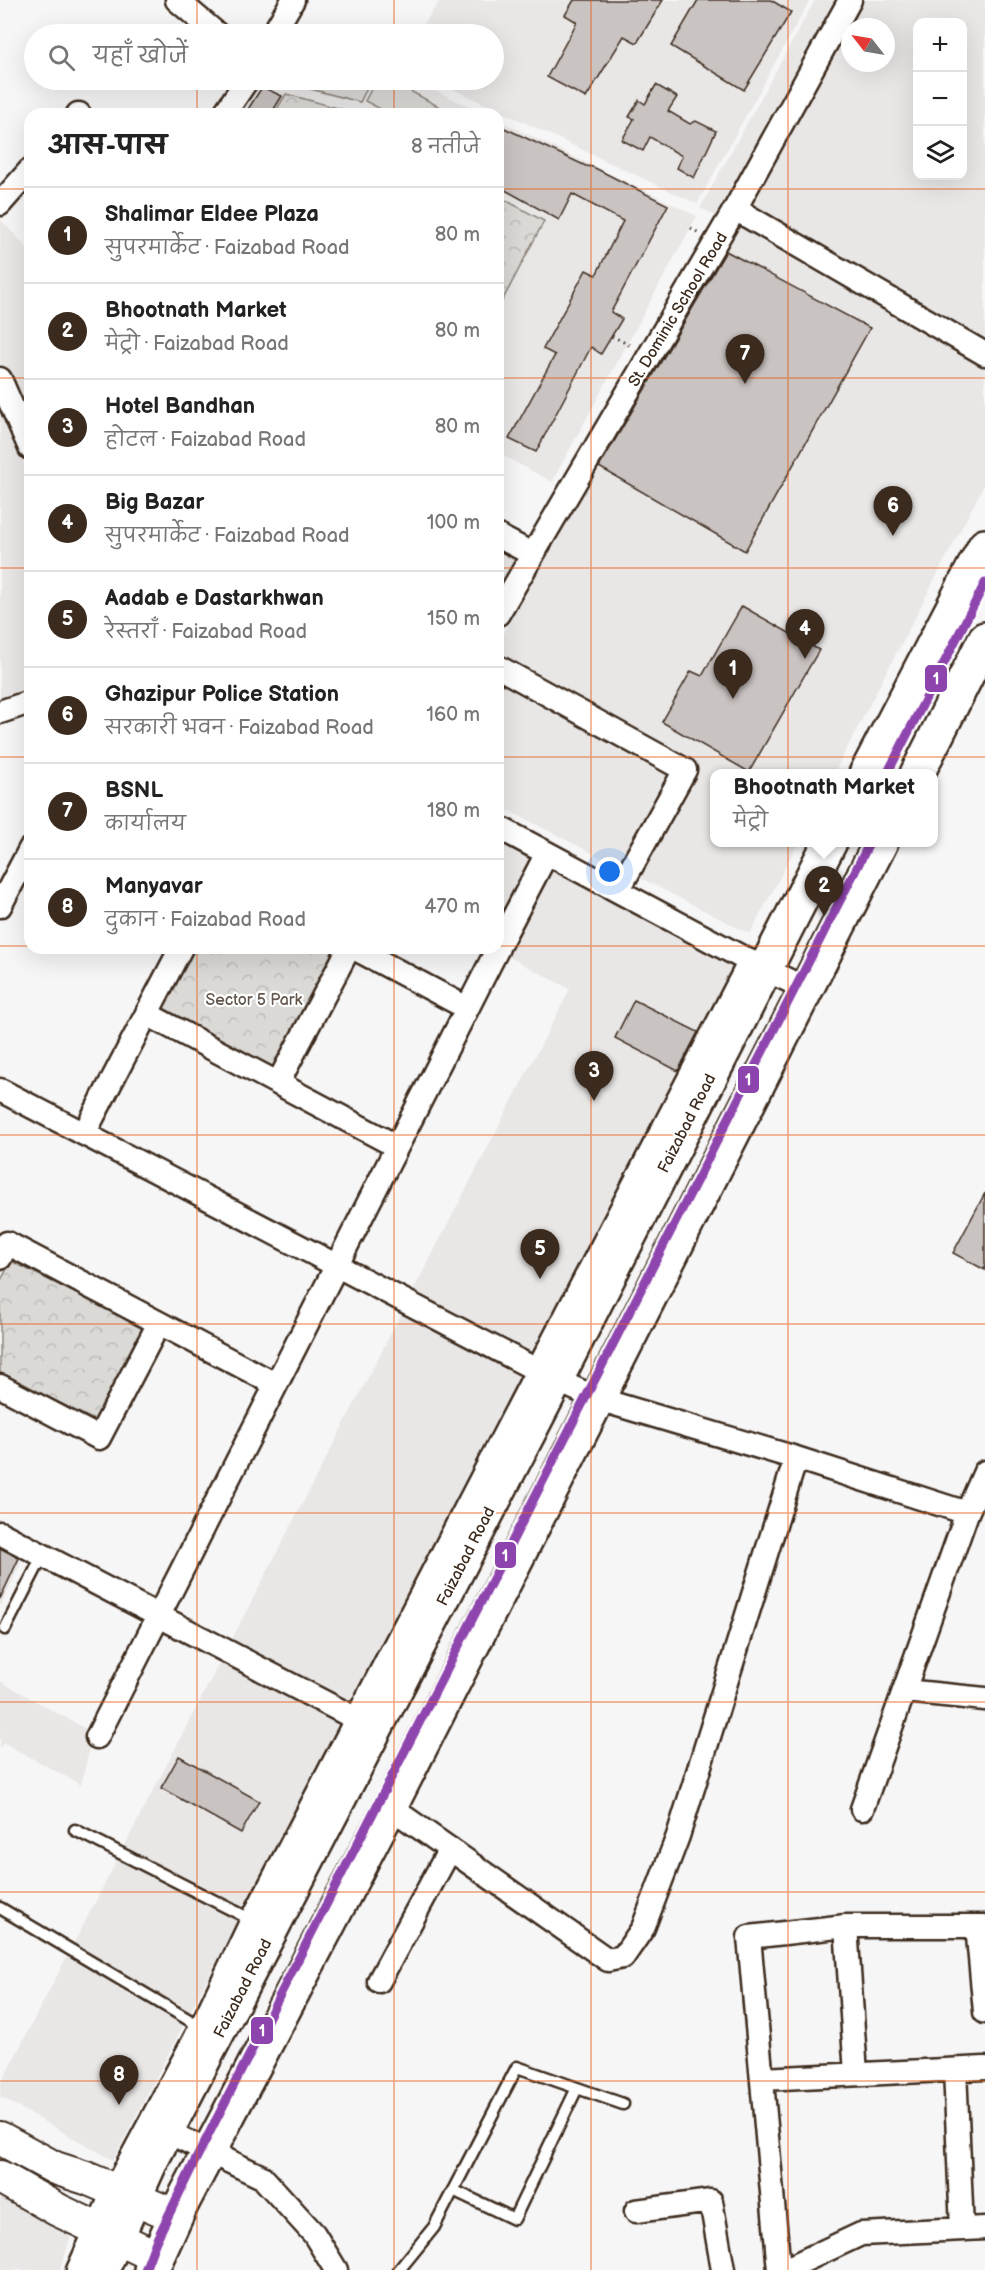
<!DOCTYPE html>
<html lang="hi">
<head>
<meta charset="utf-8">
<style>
  body { margin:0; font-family:"Balsamiq Sans","Playpen Sans Deva",sans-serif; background:#f2f2f2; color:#222 }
  .controls { position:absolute; right:18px; top:18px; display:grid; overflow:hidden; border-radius:12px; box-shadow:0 6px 24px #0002 }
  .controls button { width:54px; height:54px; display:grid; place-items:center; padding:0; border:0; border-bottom:2px solid #e0e0e0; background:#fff; color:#222; font:30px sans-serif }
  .compass { position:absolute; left:841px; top:18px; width:54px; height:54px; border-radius:50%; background:#fff; box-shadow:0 6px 24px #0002; rotate:301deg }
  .you { position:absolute; left:610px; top:872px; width:21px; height:21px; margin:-15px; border:4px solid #fff; border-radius:50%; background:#1a73e8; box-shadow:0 0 0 9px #1a73e833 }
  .badge { display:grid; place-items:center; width:39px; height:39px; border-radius:50%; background:#3b2a1e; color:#fff; font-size:20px; font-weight:700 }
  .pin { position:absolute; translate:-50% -50px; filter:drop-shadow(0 2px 3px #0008) }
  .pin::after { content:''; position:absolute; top:32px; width:21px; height:18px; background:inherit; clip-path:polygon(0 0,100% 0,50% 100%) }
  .popup { position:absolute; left:710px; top:769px; width:228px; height:78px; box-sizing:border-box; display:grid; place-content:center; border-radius:12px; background:#fff; filter:drop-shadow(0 2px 4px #0005); font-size:20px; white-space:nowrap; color:#767676 }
  .popup b { font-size:22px; color:#222 }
  .popup::after { content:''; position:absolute; left:50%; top:100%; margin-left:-12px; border:12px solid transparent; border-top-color:#fff }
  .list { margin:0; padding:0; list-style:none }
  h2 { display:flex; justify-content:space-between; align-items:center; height:78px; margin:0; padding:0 24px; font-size:26px }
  h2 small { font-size:20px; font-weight:400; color:#767676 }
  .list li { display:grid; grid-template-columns:39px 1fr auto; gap:18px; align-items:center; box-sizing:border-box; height:96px; padding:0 24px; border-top:2px solid #e0e0e0 }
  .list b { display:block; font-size:22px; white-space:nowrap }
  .list p { margin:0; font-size:20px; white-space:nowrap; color:#767676 }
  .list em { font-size:20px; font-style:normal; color:#767676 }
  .icon { flex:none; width:33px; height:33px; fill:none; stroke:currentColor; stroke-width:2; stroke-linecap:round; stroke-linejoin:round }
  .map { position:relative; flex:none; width:985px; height:2270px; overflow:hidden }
  .search { position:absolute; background:#fff; box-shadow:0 6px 24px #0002; left:24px; top:24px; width:480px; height:66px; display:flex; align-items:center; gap:15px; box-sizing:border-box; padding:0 21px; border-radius:33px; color:#767676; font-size:22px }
  .panel { position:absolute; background:#fff; box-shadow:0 6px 24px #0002; left:24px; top:108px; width:480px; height:846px; border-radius:18px }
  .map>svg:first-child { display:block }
</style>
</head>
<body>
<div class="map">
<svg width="985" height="2270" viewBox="0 0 985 2270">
  <defs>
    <pattern id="forest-crowns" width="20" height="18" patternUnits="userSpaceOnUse" patternTransform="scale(1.5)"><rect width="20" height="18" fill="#dbd9d6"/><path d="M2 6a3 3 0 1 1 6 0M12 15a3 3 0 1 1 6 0" fill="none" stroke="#bdbab7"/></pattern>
  </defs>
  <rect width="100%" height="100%" fill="#f7f6f6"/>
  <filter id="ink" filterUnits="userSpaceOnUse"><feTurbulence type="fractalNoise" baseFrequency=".0167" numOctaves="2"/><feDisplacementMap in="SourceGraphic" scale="12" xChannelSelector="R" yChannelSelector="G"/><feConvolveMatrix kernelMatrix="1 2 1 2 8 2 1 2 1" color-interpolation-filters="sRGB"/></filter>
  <g filter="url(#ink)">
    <path fill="#e9e7e6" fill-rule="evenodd" d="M440,0H810L697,204L434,80H494V34H417Z
      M815,0H842L721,218L700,208Z
      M865,0H985V483L834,773L714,774V842L798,843L750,934L498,805V642ZM918,22H962V176H918ZM850,27H886V63H850Z
      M296,23L319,34H289Z
      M261,80H413L485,114H239Z
      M498,120L697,216L552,482L498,453Z
      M0,219L30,251V431L0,363Z
      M0,412L30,476V692L0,700Z
      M498,545L518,556L498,591Z
      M498,838L736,968L700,1033L113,2160L0,2097V2085L570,989L492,948H498Z
      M0,1538L26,1551L0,1608Z
      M0,1681L93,1733L81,1785L4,1743L0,1749Z
      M0,2196L73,2230L60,2270H0Z"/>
    <path fill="url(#forest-crowns)" stroke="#8b827a" stroke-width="1.5" d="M286,94L360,114H274Z
      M498,196L544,221L498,309Z
      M194,948H326L336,953L275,1068L163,1008Z
      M11,1261L144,1328L98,1422L0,1373V1282Z"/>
    <path fill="#dbd9d6" stroke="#8b827a" stroke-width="1.5" d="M286,80H371L360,102L284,82Z
      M376,80H390L449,112L448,114H390L365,101Z"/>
    <path fill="#c9c3c1" stroke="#3b2a1e" stroke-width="1.5" d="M574,0H663L637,43L624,36L586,98L547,77L577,22L565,15Z
      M698,0H771L791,12L744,90L671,46Z
      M656,85L677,97L668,111L690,124L696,121L716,131L694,178L677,168L682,156L650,137L643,151L622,140L634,119L629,117L639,100L645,104Z
      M262,87L282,96L271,114H245Z
      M498,125L586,166L593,167L668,205L611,312L622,319L601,354L591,347L536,452L509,439L555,355L543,349L586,270L596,275L623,221L572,194L559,220L498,186Z
      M726,251L870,328L745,551L599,467Z
      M742,606L819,650L749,772L662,722L691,671L702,676Z
      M634,1000L698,1032L678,1071L615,1038Z
      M985,1193V1270L953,1253Z
      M0,1548L19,1558L0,1599Z
      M179,1756L259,1801L241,1833L161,1788Z"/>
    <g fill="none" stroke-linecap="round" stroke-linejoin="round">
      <g stroke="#3b2a1e" stroke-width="15">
        <path id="lane" d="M5,1629L43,1555
          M75,1830L252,1920
          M0,1908L201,2027
          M453,2190L514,2219L577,2088
          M399,2270L434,2227L517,2067L623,2104"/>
      </g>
      <g stroke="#3b2a1e" stroke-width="27">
        <path id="street" d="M177,0L217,34
          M273,34L293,0
          M78,114H79
          M224,114L247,80
          M0,204L30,170
          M735,209L985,354
          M0,379L30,448
          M498,536L532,554
          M498,614L735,209L850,0
          M498,667L685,770L618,891
          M0,712L30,702
          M498,827L764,969L807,989
          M0,906L30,849
          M498,947L547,853
          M354,948L467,1008
          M147,1014L396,1146
          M278,1083L349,948
          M0,1090L556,1380L598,1399L796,1458L967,1513L985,1472
          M84,1134L181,948
          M0,1258L7,1243L275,1384
          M0,1386L99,1438L159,1323
          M0,1533L368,1725
          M904,1691L985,1699
          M97,1737L498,948
          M390,1807L608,1960L623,1957L643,1928L678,1836L796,1458
          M862,1809L967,1513
          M846,1926L856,2074
          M977,1926L985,2012
          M379,1981L450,1849
          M955,2070L962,2229
          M762,2079L985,2068
          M168,2132L262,2177L314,2234L336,2270
          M636,2211L711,2201L723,2270
          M78,2270L114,2190L201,2027L252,1920L750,961
          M779,2270L749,1937L846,1926H985
          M784,2270L861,2234L985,2228"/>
      </g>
      <g stroke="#3b2a1e" stroke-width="36">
        <path id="secondary" d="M0,2138L55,2168L86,2178L176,2216
          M0,2177L58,2210L157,2257"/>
      </g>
      <g stroke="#3b2a1e" stroke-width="38">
        <path id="primary" d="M866,774L985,546
          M917,774L985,639
          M102,2270L151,2161L556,1380L830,842
          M151,2270L181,2205L390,1807L881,842"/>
      </g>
      <path stroke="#3b2a1e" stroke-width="3" stroke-dasharray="1.5 4.5" stroke-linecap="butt" d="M691,228L699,233
        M612,336L631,346"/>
      <use href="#lane" stroke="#fff" stroke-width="10"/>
      <use href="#street" stroke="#fff" stroke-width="22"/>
      <use href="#secondary" stroke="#fff" stroke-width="32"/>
      <use href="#primary" stroke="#fff" stroke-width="33"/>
      <g stroke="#fff" stroke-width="14">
        <path id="metro-1" d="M887,774L985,583
          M145,2270L156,2241L194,2163L870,842"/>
      </g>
      <use href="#metro-1" stroke="#8e44ad" stroke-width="9"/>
    </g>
  </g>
  <path fill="none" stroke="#e8590c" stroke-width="1.5" stroke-opacity="0.55" d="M197,0V34M394,0V34M591,0V2270M788,0V2270M197,80V114M394,80V114M0,189H30M498,189H985M0,378H30M498,378H985M0,568H30M498,568H985M0,757H30M498,757H985M0,946H30M498,946H985M197,948V2270M394,948V2270M0,1135H985M0,1324H985M0,1513H985M0,1702H985M0,1892H985M0,2081H985"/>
  <g text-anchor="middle" stroke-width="4.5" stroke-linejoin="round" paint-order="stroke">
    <g font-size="16" fill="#3b2a1e" stroke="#fff">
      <text transform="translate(677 309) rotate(-59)" y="6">St. Dominic School Road</text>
      <text transform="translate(686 1123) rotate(-63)" y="6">Faizabad Road</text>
      <text transform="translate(465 1556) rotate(-63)" y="6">Faizabad Road</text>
      <text transform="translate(242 1988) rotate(-63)" y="6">Faizabad Road</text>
    </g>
    <g font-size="16" fill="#63564c" stroke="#fff">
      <text x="254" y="1005">Sector 5 Park</text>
    </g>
  </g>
  <g stroke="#fff" stroke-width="2">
    <rect x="924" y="664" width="24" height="29" rx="6" fill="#8e44ad"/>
    <rect x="737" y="1065" width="23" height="29" rx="6" fill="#8e44ad"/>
    <rect x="494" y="1541" width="23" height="28" rx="6" fill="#8e44ad"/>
    <rect x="250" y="2016" width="24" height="29" rx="6" fill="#8e44ad"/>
  </g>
  <g font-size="16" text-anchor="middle" font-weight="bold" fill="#fff">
    <text x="936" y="684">1</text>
    <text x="748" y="1085">1</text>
    <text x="505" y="1561">1</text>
    <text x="262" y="2036">1</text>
  </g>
</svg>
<div class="controls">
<button>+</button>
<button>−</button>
<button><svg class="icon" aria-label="layers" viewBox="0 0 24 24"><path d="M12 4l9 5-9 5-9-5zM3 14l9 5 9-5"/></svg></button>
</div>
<svg class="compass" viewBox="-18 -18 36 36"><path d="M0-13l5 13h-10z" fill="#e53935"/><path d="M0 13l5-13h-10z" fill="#767676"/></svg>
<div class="you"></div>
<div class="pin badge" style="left:733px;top:699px">1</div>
<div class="pin badge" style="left:824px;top:916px">2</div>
<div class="popup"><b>Bhootnath Market</b>मेट्रो</div>
<div class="pin badge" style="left:594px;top:1101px">3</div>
<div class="pin badge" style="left:805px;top:659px">4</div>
<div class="pin badge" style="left:540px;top:1279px">5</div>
<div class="pin badge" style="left:893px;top:536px">6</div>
<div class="pin badge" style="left:745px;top:384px">7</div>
<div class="pin badge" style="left:119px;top:2105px">8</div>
<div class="search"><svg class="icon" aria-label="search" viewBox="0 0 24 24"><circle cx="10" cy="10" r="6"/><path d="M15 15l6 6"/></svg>यहाँ खोजें</div>
<section class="panel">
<h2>आस-पास<small>8 नतीजे</small></h2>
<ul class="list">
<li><span class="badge">1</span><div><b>Shalimar Eldee Plaza</b><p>सुपरमार्केट · Faizabad Road</p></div><em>80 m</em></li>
<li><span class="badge">2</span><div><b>Bhootnath Market</b><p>मेट्रो · Faizabad Road</p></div><em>80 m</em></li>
<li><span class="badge">3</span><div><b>Hotel Bandhan</b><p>होटल · Faizabad Road</p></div><em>80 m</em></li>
<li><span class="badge">4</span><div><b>Big Bazar</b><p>सुपरमार्केट · Faizabad Road</p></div><em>100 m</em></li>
<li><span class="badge">5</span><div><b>Aadab e Dastarkhwan</b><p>रेस्तराँ · Faizabad Road</p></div><em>150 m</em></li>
<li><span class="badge">6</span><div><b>Ghazipur Police Station</b><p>सरकारी भवन · Faizabad Road</p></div><em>160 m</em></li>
<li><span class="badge">7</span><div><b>BSNL</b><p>कार्यालय</p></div><em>180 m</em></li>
<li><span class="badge">8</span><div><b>Manyavar</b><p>दुकान · Faizabad Road</p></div><em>470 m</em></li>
</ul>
</section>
</div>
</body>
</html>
